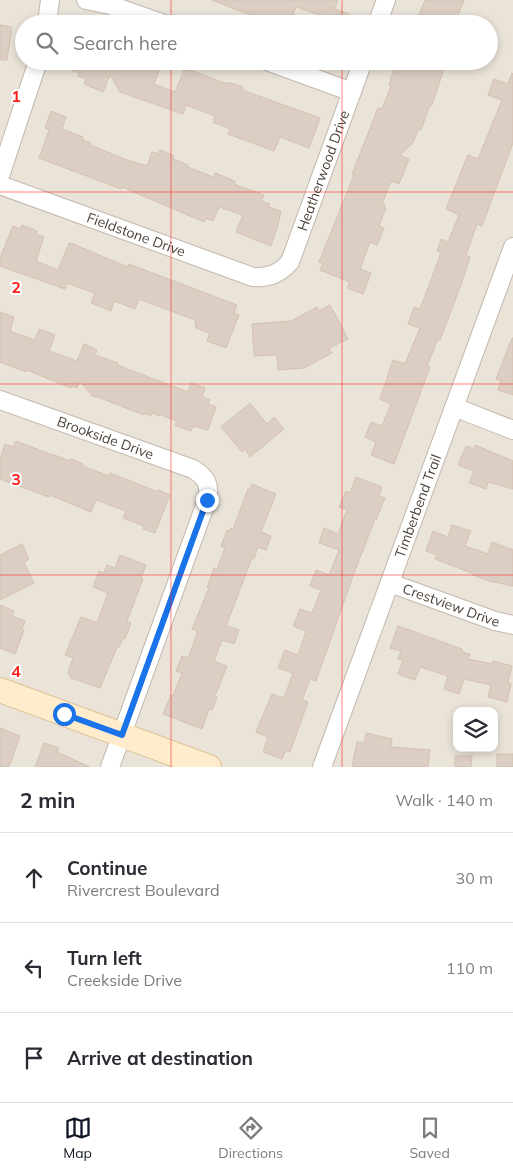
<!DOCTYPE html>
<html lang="en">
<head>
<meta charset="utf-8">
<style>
  body { margin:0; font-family:Mulish,sans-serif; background:#f2f2f3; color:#2b2b33 }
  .controls { position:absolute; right:15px; bottom:15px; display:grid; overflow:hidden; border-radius:10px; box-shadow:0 2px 8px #0003 }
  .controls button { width:45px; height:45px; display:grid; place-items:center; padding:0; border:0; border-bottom:1px solid #e1e1e2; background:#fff; color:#2b2b33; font:25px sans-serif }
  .stop { position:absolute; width:15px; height:15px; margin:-11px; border:4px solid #1a73e8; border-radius:50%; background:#fff }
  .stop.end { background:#1a73e8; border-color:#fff; box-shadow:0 1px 5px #0008 }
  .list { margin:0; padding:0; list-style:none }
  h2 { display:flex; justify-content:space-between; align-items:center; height:65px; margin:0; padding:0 20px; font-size:21px }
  h2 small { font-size:16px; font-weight:400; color:#7c7c81 }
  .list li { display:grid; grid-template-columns:32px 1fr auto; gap:15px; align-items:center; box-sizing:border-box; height:90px; padding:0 20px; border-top:1px solid #e1e1e2 }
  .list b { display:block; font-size:19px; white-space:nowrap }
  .list p { margin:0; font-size:16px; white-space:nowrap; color:#7c7c81 }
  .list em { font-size:16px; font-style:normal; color:#7c7c81 }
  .icon { flex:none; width:28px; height:28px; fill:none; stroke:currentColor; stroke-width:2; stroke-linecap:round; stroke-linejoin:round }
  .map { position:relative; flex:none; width:513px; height:767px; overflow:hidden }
  .search { position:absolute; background:#fff; box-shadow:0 2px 8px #0003; left:15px; right:15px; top:15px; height:55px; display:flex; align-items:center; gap:12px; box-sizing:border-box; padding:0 18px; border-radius:28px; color:#7c7c81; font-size:19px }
  .sheet { height:335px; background:#fff }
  nav { display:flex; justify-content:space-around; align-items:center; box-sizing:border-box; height:70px; border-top:1px solid #e1e1e2; background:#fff; font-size:14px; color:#7c7c81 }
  nav a { display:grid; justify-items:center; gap:2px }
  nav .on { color:#111827 }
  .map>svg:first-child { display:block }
</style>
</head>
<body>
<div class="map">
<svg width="513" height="767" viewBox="0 0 513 767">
  <rect width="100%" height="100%" fill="#f6f1eb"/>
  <path fill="#eae3d8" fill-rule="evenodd" d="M0,0H513V767H0ZM24,24H489V61H24ZM457,711H494V748H457Z"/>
  <path fill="#dccec2" stroke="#d4c2b1" d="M212,0H338L335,9L349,14L346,24H316L320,15L296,7L289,24H261L262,21L254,19L255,17Z
    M425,0H464L455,24H415Z
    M0,25L12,27L7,60H0Z
    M51,61H163L154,84L175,92L185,68L227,84L228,82L243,87L242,90L320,118L309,148L280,137L274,151L228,134L230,129L213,122L215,116L186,105L183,114L120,92L110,75L103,92L84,84L86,79L78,76L79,73Z
    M397,61H433L445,66L432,105H430L421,130L419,129L412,144L400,155L409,159L399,184L391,181L382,204L385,205L384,208H386L379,226L384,228L377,245L370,242L360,269L371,273L363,294L347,288L350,282L320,270L323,263L319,262L354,175L352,174L378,108L382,109L391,86L389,85L391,80H390Z
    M512,73L513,74V143L482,226L477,224L466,255L470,257L462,282L440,340L438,339L427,366L430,367L394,464L371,455L376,442L365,437L371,422L382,426L391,404L380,399L393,360L405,364L420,328L408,324L414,307L420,309L441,253L437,251L441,239L448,242L459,215L446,209L468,155L478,159L502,100L488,95L494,79L508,84Z
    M51,111L66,117L62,129L83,137L82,140L91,143L90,145L127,160L147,166L152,152L159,154L160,150L174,156L173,159L188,165L187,167L214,177L215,173L235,181L234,184L264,195L261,201L270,204L269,207L281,211L278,225L271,246L236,232L243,215L219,207L213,221L205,218L204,222L122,187L121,189L39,158L49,130L45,128Z
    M22,225L37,231L36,234L44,237L36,261L58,270L69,243L73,244L128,267L129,264L237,305L234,313L239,315L226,348L207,341L210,333L196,328L195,320L139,299L135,309L114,301L111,311L91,303L95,293L67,283L65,289L0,266V258L13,226L20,229Z
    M330,305L348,339L329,348L332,353L304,368L278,370L277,355L254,356L252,324L291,321L317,307L319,311Z
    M0,312L14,317L10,331L35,340L39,329L55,335L49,351L77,361L84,344L97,350L95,355L118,363L117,365L188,392L191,383L205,388L202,397L210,400L208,404L216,407L208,430L193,426L191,431L175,425L177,421L161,415L159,416L152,413L151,416L145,413L144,415L98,397L92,396L80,381L77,388L72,386L71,388L27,370L26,372L0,362Z
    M512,338H513V395L498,390L501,381L496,379Z
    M250,403L267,424L274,417L284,429L250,457L245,449L242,452L221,427Z
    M16,441L52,455V454L70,461L71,459L83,464L82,466L109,476L110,473L158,492V490L170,495L155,533L143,529L144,526L123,518L126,511L96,500L91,512L50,495L49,497L0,479V459L5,444L13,447Z
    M475,445L513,461V489L488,482L486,489L469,483L474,471L458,465L466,446L474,449Z
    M356,477L382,487L379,496L385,498L376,520L375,519L353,576L316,681L310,679L302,700L308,702L290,752L286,750L282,759L263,752L268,737L256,732L272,694L284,698L293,673L278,668L285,650L298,655L306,631L293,626L300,609L312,613L321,590L310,586L316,570L329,575L339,550L319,543L324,528L338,534L347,510L339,507L346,491L350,493Z
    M252,484L276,494L261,532L271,536L266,550L258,547L254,559L252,558L226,626L239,630L234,644L222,640L214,661L227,666L215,696L217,697L212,710L209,709L202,729L163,714L171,695L173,696L182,673L176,671L182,656L188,658L198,631L192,629L209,588L207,587L214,568L217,569L225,548L221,546L227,530L230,531L231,528L233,529L248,489L250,490Z
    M452,525L471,531L465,546L488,554L492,542L513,550V586L489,581L473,575L474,574L435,559L437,555L426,551L433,531L448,537Z
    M22,544L29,559L24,562L34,583L0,600V555Z
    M120,555L146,565L141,578L143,579L127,621L131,623L125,639L123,638L119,647H117L100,688L71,678L68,672L73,658L65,655L81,617L97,623L108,593L93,587L99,571L104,573L107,565L115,568Z
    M0,605L14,611L12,616L25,621L22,629L24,630L15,654L0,648Z
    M398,626L462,649V652L470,654L468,659L492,664L493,661L512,666L508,683L511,684L507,702L488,697L491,685L464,679L459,694L444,689L448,676L420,667L415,680L398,674L403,660L398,659L401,651L390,648Z
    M0,728L20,736L9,767H0Z
    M366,733L392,739L391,747L430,750L428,767H352L357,742L364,743Z
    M44,743L59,748L57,752L90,767H35Z
    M497,754H513V767H497Z
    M455,756H472L471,767H455Z"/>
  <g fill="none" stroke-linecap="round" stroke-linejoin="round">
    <g stroke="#c3b8ac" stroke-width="20">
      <g id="street">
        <path d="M86,0L110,5L164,24"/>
        <path d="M47,24L50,0"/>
        <path d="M377,24L386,0"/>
        <path d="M267,61L352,92"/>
        <path d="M0,176L38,61"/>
        <path id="s1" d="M0,185L253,277C269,278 279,274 290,262L363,61"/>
        <path id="s2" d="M0,400L193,469C206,477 211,485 207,500L110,767"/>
        <path d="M454,407L513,430"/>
        <path id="s3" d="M390,583L495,621L513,625"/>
        <path id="s4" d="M322,767L513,247"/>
      </g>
    </g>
    <g stroke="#dcc39a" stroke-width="26">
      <path id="secondary" d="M0,690L209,767"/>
    </g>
    <use href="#street" stroke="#fff" stroke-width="18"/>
    <use href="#secondary" stroke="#ffeccc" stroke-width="24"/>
  </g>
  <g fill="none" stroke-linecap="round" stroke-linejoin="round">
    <path stroke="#1a73e8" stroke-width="6" d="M64,714L122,735L207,500"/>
  </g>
  <path fill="none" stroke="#ff1f19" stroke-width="1" stroke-opacity="0.55" d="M171,0V24M342,0V24M171,61V767M342,61V767M0,192H513M0,384H513M0,575H513"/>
  <g text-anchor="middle" stroke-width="4" stroke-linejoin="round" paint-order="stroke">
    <g font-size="14" fill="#4b4137" stroke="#fff">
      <text dy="5" stroke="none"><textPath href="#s1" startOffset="408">Heatherwood Drive</textPath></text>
      <text dy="5" stroke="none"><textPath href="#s1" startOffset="145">Fieldstone Drive</textPath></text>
      <text dy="5" stroke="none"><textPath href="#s2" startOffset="112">Brookside Drive</textPath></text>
      <text dy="5" stroke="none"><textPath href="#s4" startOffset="278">Timberbend Trail</textPath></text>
      <text dy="5" stroke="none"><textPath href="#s3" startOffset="65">Crestview Drive</textPath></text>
    </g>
  </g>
  <g font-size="16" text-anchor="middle" font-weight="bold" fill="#ff1f19" stroke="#fff" stroke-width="4" stroke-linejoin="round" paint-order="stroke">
    <text x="16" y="102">1</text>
    <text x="16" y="293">2</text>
    <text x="16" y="485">3</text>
    <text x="16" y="677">4</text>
  </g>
</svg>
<div class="controls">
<button><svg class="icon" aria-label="layers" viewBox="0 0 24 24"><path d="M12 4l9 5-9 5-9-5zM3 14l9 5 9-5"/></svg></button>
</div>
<div class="stop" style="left:64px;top:714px"></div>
<div class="stop end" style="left:207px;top:500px"></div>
<div class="search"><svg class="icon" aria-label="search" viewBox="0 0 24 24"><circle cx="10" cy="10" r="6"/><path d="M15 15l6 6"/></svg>Search here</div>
</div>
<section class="sheet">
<h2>2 min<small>Walk · 140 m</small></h2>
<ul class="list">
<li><svg class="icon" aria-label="ahead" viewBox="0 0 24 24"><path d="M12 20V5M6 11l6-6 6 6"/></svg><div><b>Continue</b><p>Rivercrest Boulevard</p></div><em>30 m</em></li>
<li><svg class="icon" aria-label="left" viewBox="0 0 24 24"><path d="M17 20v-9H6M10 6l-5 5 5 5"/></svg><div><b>Turn left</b><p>Creekside Drive</p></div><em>110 m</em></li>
<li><svg class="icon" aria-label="arrive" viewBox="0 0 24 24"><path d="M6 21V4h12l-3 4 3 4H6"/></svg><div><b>Arrive at destination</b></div></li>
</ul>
</section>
<nav>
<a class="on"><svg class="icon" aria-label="map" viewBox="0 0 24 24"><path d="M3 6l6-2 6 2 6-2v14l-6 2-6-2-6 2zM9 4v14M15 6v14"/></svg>Map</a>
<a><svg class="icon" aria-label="directions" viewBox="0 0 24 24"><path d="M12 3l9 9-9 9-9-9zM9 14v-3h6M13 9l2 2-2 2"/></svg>Directions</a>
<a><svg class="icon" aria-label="saved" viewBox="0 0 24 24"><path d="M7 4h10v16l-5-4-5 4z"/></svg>Saved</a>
</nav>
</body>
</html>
